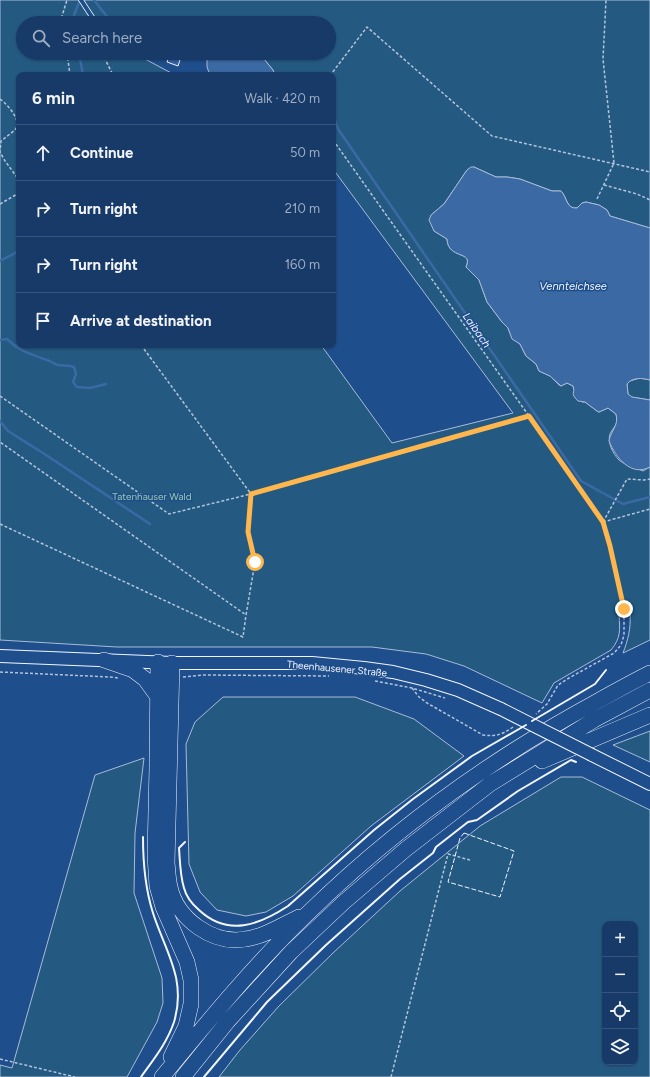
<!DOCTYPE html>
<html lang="en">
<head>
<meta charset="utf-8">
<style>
  body { margin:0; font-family:Figtree,sans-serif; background:#20416f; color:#f1f3f6 }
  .controls { position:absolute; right:12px; bottom:12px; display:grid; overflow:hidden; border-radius:8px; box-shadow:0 1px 3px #0004 }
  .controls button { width:36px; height:36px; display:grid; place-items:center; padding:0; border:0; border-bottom:1px solid #36547d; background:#173a69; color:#f1f3f6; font:20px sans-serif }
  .stop { position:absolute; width:12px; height:12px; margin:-9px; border:3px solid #ffb74d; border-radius:50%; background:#fff }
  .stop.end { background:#ffb74d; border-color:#fff; box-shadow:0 1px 4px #0008 }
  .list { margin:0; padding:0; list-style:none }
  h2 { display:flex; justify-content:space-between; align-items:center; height:52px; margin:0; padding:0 16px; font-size:17px }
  h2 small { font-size:13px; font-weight:400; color:#9eadc0 }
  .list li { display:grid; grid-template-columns:26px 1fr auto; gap:12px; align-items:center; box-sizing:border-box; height:56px; padding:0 16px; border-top:1px solid #36547d }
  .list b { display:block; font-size:15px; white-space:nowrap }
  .list em { font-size:13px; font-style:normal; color:#9eadc0 }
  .icon { flex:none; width:22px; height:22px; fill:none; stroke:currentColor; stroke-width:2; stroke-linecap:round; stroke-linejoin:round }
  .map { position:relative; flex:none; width:650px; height:1077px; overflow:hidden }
  .search { position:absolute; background:#173a69; box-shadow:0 1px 3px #0004; left:16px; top:16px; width:320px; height:44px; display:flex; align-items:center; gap:10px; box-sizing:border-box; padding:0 14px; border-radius:22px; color:#9eadc0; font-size:15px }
  .panel { position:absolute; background:#173a69; box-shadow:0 1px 3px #0004; left:16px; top:72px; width:320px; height:276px; border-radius:8px }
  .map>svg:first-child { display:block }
</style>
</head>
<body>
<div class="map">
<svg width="650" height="1077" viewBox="0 0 650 1077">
  <rect width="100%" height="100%" fill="#1f4e8c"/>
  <path fill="#245a82" stroke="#a8bbd7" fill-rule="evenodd" d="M0,0H650V228L610,216L607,210L599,205L586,202L582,203L577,208C567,210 567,197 561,191H552L520,179L507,177H496L474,167L467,170L444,204L431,215L434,231L447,239C448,260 474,250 466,267L479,280L487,302L502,322L508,328L512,338L520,344L526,356L536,364L539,371L550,376L559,385L561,386L567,383L573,386L574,390L582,402H585L597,411L599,412L608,408L616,414C619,426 614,425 610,434C607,442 613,454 619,460C625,465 636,468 643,471L650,467V640L623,653C628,640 631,628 630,615H619C620,630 621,638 611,650L554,683L542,703L464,666L426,654L372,647H117L0,640ZM23,23H329V53H259L273,70L275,75H333V169L513,413L392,443L321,345H19V75H175L145,59L146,53H23Z
    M640,378L650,380V400L631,397L628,394L627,384L630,381Z
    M223,697H355L414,719L464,756L371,826L293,896L266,912L246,916L217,910L200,892L189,864L186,744L195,722Z
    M650,731V762L613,745Z
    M144,758L135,833L134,893L162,978L163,1003L157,1022L127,1077H0V1065L12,1068L95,775Z
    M561,777H582L650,810V1077H219L240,1050L279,1006L334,952L400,891L480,826ZM605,924H635V1062H605Z"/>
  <path fill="#3b69a3" stroke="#a8bbd7" d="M211,53H259L273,70L275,75H210L207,67V56Z
    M471,167H474L496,177H507L520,179L552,191H561C567,197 566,209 577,208L582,203L586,202L599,205L607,210L610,216L650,228V380C642,378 632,377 627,384L628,394L632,397L650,400V467C631,477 616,458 609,441C611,430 619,426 616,414L608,408L599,412L597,411L585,402L578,401C569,392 576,394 573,386L567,383L561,386L550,376L539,371L536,364L526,356L520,344L512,339L508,328L502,322L487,302L479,280L466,267C474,250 448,260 447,239L434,231L429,220L431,215L444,204L467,170Z"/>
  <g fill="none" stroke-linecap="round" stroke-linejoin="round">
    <path stroke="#3b69a3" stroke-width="2.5" d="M94,0L112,23
      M74,23V15L80,0
      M79,53L83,75
      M333,115L338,129L581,481L623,504L650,497
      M0,261L19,251
      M0,340L7,339C20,352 31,354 47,360C51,361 54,364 58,365C64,366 68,365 74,367L76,374L73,382L77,387L90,388L106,384
      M0,421L8,431L46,455L150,524"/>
  </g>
  <path fill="#3563a3" stroke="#f2f6ff" d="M170,53L181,57L178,66L167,62Z"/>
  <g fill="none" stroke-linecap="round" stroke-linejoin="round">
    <g stroke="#f2f6ff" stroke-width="5.5">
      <path id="service" d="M81,0L96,23"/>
    </g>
    <g stroke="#f2f6ff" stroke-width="14">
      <path id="secondary" d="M0,656L172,663H312L364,668L393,672L426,680L458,690L501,709
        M592,755L650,784"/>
    </g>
    <g stroke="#f2f6ff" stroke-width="16">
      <path id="motorway" d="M104,660L133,670L145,679L158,697
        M158,662L157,767L155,855L157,886L163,907L187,962L191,980V1004L186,1026L171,1057
        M172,663L167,863C168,871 168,879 170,887C177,919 213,945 246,939C265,936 282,925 299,917
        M542,761L650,715
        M162,1077C208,1021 255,964 307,914C393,830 491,759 596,702C614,692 632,682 650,673
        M183,1077L228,1021L291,952L344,902L406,849L490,784L594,720L650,690"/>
    </g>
    <path stroke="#b3c4dc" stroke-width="1.5" stroke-dasharray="3 2" stroke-linecap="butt" d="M63,23L62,16L67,0
      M67,53L70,75
      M102,53L113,75
      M329,75L332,73L367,27L492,136L650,172
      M0,99C9,106 16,115 18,125L15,130L1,141L0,152L5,161L19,180
      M333,140L529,416L603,522L610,546L624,609V635L621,645L614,653L569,678L558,685L547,704L536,714
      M604,185L637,194L650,200
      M597,199L614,163L603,59L606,0
      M0,204L19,193
      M141,345L251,494L529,416
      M0,396L169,514L251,494L248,533L255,562L246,615L0,442
      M603,522L627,479L644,480L650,479
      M603,522L650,509
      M0,524L243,637L246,615
      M0,672L110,677L118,678
      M183,677L203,675L329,676
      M375,681L412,688L445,698
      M412,688L419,697L427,703L483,735C496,737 503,734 513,727
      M0,1059L75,1077
      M391,1077L448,854L470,860"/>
    <use href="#service" stroke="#1f4e8c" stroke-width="4"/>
    <use href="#secondary" stroke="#1f4e8c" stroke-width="12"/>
    <use href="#motorway" stroke="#1f4e8c" stroke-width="15"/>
    <g stroke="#f2f6ff" stroke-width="14" stroke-linecap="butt">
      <path id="secondary-bridge" d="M501,709L592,755"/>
    </g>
    <use href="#secondary-bridge" stroke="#1f4e8c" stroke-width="12"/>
    <path stroke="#f2f6ff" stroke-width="1" stroke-dasharray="5 2" stroke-linecap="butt" d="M464,833L514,851L500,897L448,882L460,838Z"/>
    <path stroke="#f2f6ff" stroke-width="2" d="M532,721L595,684L606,670
      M185,842L179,848C180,861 180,875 184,888C186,896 192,904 199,910C228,937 259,925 288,906L374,830L413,799L472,756L526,725
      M141,1077C153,1060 167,1043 174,1022C187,979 165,951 153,913C145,888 143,863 143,837
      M204,1077L267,1002L326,945L400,879L433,853L436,847L468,822L477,820L518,791L571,760L576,762"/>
  </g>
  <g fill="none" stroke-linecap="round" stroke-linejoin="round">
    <path stroke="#ffb74d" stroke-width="5" d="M255,562L248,532L251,494L529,416L603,522L610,546L624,609"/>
  </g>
  <g text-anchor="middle" stroke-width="3" stroke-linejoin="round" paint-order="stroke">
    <g font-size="10" fill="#97c8a6" stroke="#1f4e8c">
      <text x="152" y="500">Tatenhauser Wald</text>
    </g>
    <g font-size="10" fill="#f2f6ff" stroke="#1f4e8c">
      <text transform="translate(337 668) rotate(5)" y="4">Theenhausener Straße</text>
    </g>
    <g font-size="11" font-style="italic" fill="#f2f6ff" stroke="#1f4e8c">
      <text x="573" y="290">Vennteichsee</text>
      <text transform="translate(477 330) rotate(55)" y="4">Laibach</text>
    </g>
  </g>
</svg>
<div class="controls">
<button>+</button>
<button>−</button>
<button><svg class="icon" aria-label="locate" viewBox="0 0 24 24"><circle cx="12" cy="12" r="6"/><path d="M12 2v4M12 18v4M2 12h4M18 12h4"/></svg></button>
<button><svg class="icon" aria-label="layers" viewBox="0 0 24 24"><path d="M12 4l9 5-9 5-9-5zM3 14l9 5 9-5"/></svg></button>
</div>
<div class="stop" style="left:255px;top:562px"></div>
<div class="stop end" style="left:624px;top:609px"></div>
<div class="search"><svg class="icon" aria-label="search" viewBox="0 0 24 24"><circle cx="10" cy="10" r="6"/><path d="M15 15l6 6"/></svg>Search here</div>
<section class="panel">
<h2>6 min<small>Walk · 420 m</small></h2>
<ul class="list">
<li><svg class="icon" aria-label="ahead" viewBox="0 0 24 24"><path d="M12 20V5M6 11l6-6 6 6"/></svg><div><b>Continue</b></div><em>50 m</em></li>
<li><svg class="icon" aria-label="right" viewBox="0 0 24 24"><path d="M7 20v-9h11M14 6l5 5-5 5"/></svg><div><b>Turn right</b></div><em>210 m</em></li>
<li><svg class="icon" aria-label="right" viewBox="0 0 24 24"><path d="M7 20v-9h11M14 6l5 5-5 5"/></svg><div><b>Turn right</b></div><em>160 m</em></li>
<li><svg class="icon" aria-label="arrive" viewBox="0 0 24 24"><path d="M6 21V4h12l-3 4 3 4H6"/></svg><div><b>Arrive at destination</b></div></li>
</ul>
</section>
</div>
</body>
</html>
